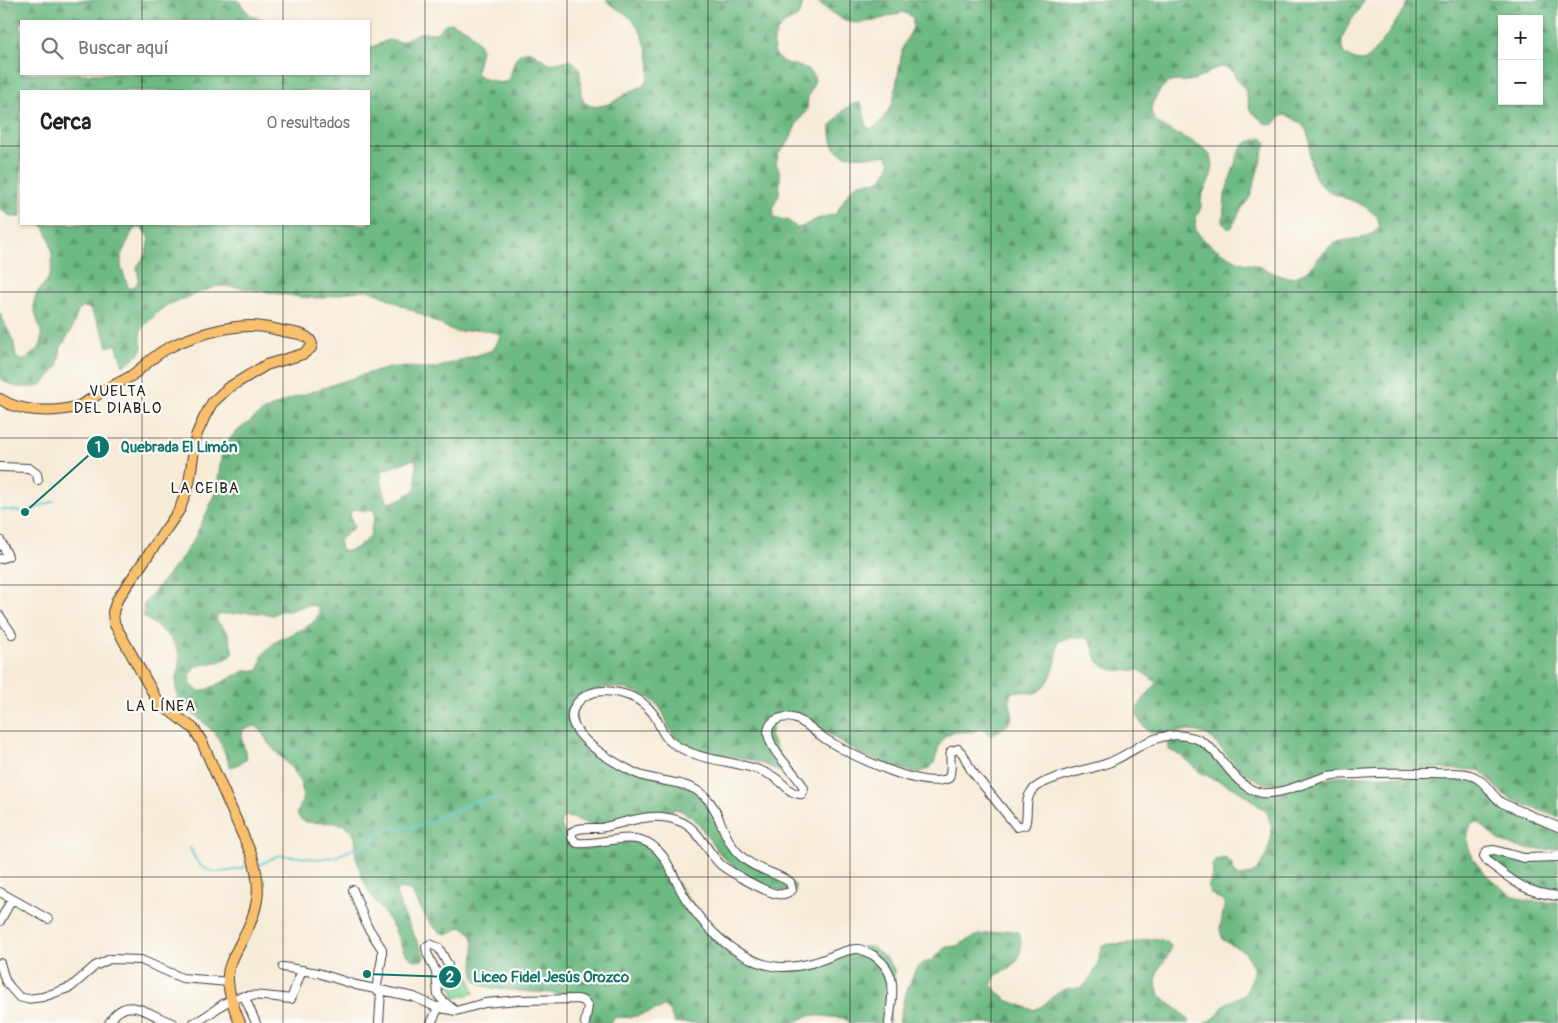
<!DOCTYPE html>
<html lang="es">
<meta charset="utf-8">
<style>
:root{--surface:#fff;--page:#f2f2f2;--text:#222;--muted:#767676;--line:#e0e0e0}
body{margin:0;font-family:Pangolin,sans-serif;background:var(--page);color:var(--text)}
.controls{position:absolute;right:15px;top:15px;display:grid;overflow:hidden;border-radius:0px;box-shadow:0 1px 4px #0004}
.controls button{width:45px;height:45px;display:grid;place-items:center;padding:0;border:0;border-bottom:1px solid var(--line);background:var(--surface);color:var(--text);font:25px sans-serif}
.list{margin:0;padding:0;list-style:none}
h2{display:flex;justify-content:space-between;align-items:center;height:65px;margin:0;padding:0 20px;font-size:21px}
h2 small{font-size:16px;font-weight:400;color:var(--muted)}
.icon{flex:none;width:28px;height:28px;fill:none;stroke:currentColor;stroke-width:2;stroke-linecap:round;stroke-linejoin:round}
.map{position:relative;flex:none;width:1558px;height:1023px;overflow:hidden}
.search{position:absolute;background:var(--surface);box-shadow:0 1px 4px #0004;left:20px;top:20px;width:350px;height:55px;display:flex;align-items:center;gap:12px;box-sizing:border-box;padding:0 18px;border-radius:0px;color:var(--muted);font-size:19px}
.panel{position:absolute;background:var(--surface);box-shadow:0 1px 4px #0004;left:20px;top:90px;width:350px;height:135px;border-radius:0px}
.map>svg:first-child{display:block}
</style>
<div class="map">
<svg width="1558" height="1023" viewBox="0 0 1558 1023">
<defs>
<pattern id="forest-firs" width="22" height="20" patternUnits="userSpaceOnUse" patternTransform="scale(1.25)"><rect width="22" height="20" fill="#6eba83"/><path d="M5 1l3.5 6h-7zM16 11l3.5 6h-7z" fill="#5a966a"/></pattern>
</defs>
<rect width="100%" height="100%" fill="#fdfcf7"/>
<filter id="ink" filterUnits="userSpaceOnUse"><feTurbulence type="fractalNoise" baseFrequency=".02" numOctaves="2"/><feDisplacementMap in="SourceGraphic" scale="10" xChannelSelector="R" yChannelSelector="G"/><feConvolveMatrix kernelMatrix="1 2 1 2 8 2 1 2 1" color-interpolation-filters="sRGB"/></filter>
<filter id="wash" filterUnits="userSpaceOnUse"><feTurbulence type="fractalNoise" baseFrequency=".0096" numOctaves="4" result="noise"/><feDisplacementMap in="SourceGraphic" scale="20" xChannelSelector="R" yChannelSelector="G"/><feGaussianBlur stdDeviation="1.12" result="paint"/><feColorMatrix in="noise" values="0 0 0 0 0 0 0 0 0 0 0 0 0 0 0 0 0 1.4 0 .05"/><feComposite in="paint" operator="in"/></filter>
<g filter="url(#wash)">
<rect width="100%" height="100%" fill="#f7ebd8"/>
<path fill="url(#forest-firs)" stroke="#456b50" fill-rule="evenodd" d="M 0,0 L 238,0 C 249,15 251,18 269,21 L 21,21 L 21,74 L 369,74 L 369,46 L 372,47 L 388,40 L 401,42 L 419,33 L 436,33 L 445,24 L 452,23 L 468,30 L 480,45 L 481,50 L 476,72 C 482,79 485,79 493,81 C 518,90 507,59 522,53 C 533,48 540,60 550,63 C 556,64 563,61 569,60 C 591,68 571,98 589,105 C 598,110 617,101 624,95 C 630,90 639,89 644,85 C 658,72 643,29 631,18 C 623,11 613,8 606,0 L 804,0 C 802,6 801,13 796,18 C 793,20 789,21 786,23 C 777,28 772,40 774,50 C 779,72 809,58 815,80 L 808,97 L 807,110 L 797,123 L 788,143 L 779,153 L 776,163 L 780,173 L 780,178 L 779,195 L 773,207 L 774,218 L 787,220 L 797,228 L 799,228 L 819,218 L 836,214 C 842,204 848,190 858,184 C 862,182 865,182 870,182 C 883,182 887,174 890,162 L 887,156 C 860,154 829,167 831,126 C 839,117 847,102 860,103 L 862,105 L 867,127 L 871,129 L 879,124 L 893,103 L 903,46 L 913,28 L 913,17 L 903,12 L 874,21 L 856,23 L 846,21 L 830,12 L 816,0 L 1364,0 C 1358,13 1347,24 1343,37 C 1341,44 1341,51 1346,55 C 1351,59 1359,62 1365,60 C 1375,55 1404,12 1408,0 L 1558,0 L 1558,817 C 1541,810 1514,803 1501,792 C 1492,785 1488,774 1478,770 L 1354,767 L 1337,768 L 1275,784 L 1266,784 L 1250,776 L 1239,768 L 1209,736 C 1189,726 1175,734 1156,733 C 1146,733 1134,717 1138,708 C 1142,699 1151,691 1157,683 L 1140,670 C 1125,671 1102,674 1095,655 C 1093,648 1092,643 1087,638 L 1075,637 L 1059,641 C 1056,647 1058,653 1056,661 C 1054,671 1046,691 1034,693 C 1025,694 1020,688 1011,693 C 1008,701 1011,705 1012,713 C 1013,725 998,731 990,736 L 983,727 L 973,732 L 952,732 L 945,736 L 939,746 L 934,763 L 930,768 L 918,773 L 889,766 L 860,754 L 799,715 L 786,715 L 774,720 L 770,736 L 795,781 L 793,781 C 771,763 746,758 718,754 C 707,752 695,751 685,746 C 669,738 669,721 660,708 C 648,692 612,681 593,692 C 587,696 581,702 575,707 L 577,735 L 586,745 L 606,760 L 702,791 L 739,858 L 790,881 L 795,885 L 796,891 L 793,893 C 769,890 739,874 722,856 C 706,839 700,817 677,809 L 594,826 L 573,818 L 565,817 L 561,820 C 561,828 564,832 569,838 C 584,859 595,845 614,841 C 625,839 639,842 650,843 L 687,897 L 719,935 L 762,965 L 779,971 L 800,971 L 816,966 L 863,947 L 872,947 L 877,951 L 889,961 L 895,971 L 889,1023 L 851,1023 L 843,1018 L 810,1015 L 793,1023 L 674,1023 C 672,1016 671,1010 663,1007 C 647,1013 635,1019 616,1017 L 609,1023 L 588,1023 L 592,1002 L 584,998 C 560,992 535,993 511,990 C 501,989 489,989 481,984 C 461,972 488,938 462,927 C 458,928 455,931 451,933 C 432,940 418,899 409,889 L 398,889 L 396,894 L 403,913 L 424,955 L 423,959 C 417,962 410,959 406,954 C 401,949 401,943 398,937 C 390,917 372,901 364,881 C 361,874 358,864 356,856 C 355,848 357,840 353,833 C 341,812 302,833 297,813 C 315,783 286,764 269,744 C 264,737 262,729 255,726 L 243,729 L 242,740 L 247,759 L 231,768 L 217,735 L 179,700 C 174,688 176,679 179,666 C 185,644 159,628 143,616 L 144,604 L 181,559 L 194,539 L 216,493 L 222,451 L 232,436 L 240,429 L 264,411 L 287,400 L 365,374 L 394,367 L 436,368 L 493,350 L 500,337 L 498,333 L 478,329 L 456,332 L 379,294 L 367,290 L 349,292 L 323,298 L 300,297 L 236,287 L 217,286 L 167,305 L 160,310 L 142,328 L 140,333 L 142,348 L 139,354 L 123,366 L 116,344 L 108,347 C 104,333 97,320 89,308 L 83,307 L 78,311 L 71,331 L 61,347 L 58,366 L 45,382 L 36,387 L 16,387 L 5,382 L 0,378 L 0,313 L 14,343 L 16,357 L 20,360 L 25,360 C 29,355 37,351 39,348 C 48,334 32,316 34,302 C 36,292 42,287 48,279 C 56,265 52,235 41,224 L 369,224 L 369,91 L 21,91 L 21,217 C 11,218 8,215 0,209 ZM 1502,19 L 1539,19 L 1539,101 L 1502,101 ZM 1219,67 L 1228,68 L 1232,71 L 1236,79 L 1245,89 L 1250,110 L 1267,125 L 1274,124 L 1281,116 L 1286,115 C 1324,130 1300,153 1317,180 C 1326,193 1344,197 1358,203 C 1365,206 1371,212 1377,216 L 1379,226 C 1371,242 1349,237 1335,243 C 1322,250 1310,272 1298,276 C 1283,281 1269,270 1255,265 C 1250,264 1245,264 1240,262 C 1228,257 1204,243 1197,232 C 1192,222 1198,216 1201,207 C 1201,204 1201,202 1201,199 C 1204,188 1216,172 1212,160 C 1205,135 1139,132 1153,102 C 1157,95 1160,89 1166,84 C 1174,79 1181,83 1188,81 C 1200,80 1209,71 1219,67 ZM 138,227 L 142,229 L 149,238 L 146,254 L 137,267 L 139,279 L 136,285 L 129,289 L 121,267 L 121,255 L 133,230 ZM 414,459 L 416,460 L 416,486 L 415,490 L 401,499 L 389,503 L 387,502 L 381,479 L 383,470 ZM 357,509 L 363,511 L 370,509 L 375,512 C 375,521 370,526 371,534 C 365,543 351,554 341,550 L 339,540 L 354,527 L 350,515 L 352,510 ZM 307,605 L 316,606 L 319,608 C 321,629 283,634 272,645 C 269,647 263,654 262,657 C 260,664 262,665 257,671 L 247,670 L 204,691 L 198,691 L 190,683 L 190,674 L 194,667 C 207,662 223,665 233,653 L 228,633 L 216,620 L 217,615 L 250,612 L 273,615 L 279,611 L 288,611 Z
M 1262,138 L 1266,143 L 1250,197 L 1240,211 L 1232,227 L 1228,229 L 1223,223 L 1225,194 L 1238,155 L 1242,147 L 1248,142 Z
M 1178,739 L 1198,741 L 1241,780 L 1263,794 L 1339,776 L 1459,776 L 1475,778 L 1503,800 L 1558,825 L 1558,849 C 1538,850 1512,850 1496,838 C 1489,833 1485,826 1477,822 L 1471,824 C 1460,850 1478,868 1496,883 C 1502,888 1508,894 1515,897 C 1528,903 1544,902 1558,902 L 1558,1023 L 1205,1023 L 1216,1017 L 1225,1004 L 1245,994 L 1253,976 L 1253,967 L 1245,952 L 1223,940 L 1220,929 L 1225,903 L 1210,893 L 1208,888 L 1213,872 L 1212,865 L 1215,860 L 1225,858 L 1232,864 L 1235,874 L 1239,876 L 1252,874 L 1258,870 L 1267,853 L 1271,840 L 1272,828 L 1267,812 L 1238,790 L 1201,773 L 1180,755 L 1169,750 L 1167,744 Z
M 1491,852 L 1558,859 L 1558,892 C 1523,887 1516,879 1490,858 Z
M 1007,930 L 1019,932 C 1025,955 1018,966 996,975 L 991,985 L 1007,1000 L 1033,1010 C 1049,1005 1049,997 1061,991 C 1068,987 1076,990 1083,986 C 1087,984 1097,967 1098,963 C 1101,956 1097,953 1103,945 C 1112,943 1120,944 1130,943 C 1147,941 1156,933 1171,946 C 1170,958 1159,964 1157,974 C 1151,1004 1180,1003 1190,1023 L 899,1023 L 904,998 L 915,971 L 921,964 L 932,960 L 946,947 L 957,946 L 975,936 Z"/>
<path fill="#88da9b" stroke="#527b5c" d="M 466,966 L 474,993 L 455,998 L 447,971 Z"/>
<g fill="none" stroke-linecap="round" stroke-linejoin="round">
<path stroke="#58c6cc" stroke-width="2" d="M 0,509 L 25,512 L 54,501
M 190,848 C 193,854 196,862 201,866 C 215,876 235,871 249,865
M 259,865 L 279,855 L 316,859 L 334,857 L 368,843 L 383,830 L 425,825 L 444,815 L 476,801 L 499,798"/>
</g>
</g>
<g filter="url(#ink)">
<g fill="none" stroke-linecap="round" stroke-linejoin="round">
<g stroke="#3d3b38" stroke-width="10">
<path id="minor" d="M 0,467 L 29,468 L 37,474 L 38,480
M 0,540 L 8,556 L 0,559
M 0,616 L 12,634
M 1558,857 L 1524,858 L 1494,850 L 1487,851 L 1484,856 L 1488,862 C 1513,881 1525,893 1558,896
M 353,890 L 367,926 L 382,949 L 382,958 L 376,990
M 0,892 L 48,919
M 0,921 L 12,899
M 0,963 L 5,980 L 10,987 L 19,997 L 27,999 L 43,997 L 71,987 L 95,966 L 110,959 L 141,960 L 182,978 L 229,982
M 448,965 L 439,948 L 430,944 L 426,947 L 427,953 L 436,972 L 438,995 L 444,1002 L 453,1009
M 283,967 L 318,973 L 356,985 L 414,997 L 436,1007 L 456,1011 L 485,1003 L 519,1000 L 578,999 L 584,1001 L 588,1006 L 585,1023
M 244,996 L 256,1023
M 109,1023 C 128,991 150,1017 173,1023
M 193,1023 C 208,1018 219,1004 233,999 C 251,992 273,997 291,999 L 302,970
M 379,1023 L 381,991
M 431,1023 L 439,1007
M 889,1023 C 892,995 900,973 873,955 C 869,953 863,950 859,949 C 845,948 828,959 815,962 C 805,965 792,967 782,967 C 770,967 759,963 749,958 C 724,947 700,921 686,899 C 673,880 667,847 641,840 C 619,835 599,845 577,843 L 572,838 L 572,832 C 580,825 595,830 605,827 C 630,821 654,811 679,821 C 699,828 706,851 721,865 C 730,872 767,893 778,894 C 783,895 788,893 792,890 L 790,882 C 769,869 750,870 733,847 C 721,831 719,808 703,795 C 685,779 656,783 635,773 C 617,764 554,731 577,703 C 584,695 593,691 604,691 C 626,692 646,699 657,720 C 661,729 665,739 674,744 C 700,762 735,760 764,772 C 767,774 771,775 774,777 C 783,782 791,796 802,794 L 804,788 C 795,771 775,757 769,738 C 764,721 782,714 796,719 C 807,723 817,734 827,740 C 851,755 923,791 949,778 C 953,766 949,762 951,751 L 958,749 L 963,754 L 971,770 L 1017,827 L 1025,825 C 1029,814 1024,801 1031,792 C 1041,777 1090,770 1108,763 C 1127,756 1142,741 1162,737 C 1173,734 1189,735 1199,740 C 1223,752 1233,788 1262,793 C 1282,795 1309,781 1328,776 C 1338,774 1348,774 1358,774 C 1384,772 1409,773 1434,773 C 1447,774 1464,771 1475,777 C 1486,782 1492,796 1502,803 L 1558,827"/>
</g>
<g stroke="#3d3b38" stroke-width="12">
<path id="major" d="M 0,399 C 20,412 52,413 75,407 C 85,405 92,398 101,392 C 111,386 122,382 131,376 C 144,367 154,355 168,348 C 188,337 229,325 252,326 C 263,326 273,329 283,331 C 293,333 308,333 312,344 L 311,348 L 303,354 L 266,365 L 228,388 L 212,403 L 204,418 L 196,436 L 189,483 L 180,509 L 117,600 L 113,612 L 114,623 L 157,700 L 163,706 L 194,729 L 202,742 L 252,856 C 263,890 258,911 241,942 C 236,952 229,963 228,974 C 227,990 234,1009 240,1023"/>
</g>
<use href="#minor" stroke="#fff" stroke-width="8"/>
<use href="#major" stroke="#f8bf6c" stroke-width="10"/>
</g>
</g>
<path fill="none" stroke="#1c1c1c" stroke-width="1" stroke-opacity="0.55" d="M 142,0 L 142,21M 283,0 L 283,21M 425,0 L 425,1023M 567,0 L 567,1023M 708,0 L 708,1023M 850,0 L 850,1023M 991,0 L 991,1023M 1133,0 L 1133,1023M 1275,0 L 1275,1023M 1416,0 L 1416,1023M 142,74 L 142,91M 283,74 L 283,91M 0,146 L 21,146M 369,146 L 1558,146M 142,224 L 142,1023M 283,224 L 283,1023M 0,292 L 1558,292M 0,438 L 1558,438M 0,585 L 1558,585M 0,731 L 1558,731M 0,877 L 1558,877"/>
<g text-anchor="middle" stroke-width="4.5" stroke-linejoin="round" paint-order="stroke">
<g font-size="15" letter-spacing="1" fill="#1c1c1c" stroke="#fdfcf7">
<text x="118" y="396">VUELTA<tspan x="118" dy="17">DEL DIABLO</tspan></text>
<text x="205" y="493">LA CEIBA</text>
<text x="161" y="711">LA LÍNEA</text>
</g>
</g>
<path fill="none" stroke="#0f766e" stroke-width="2" d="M25 512L98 447M367 974L450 977"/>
<g fill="#0f766e" stroke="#fdfcf7" stroke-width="2">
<circle cx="25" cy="512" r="5"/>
<circle cx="367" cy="974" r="5"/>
<circle cx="98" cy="447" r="12"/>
<circle cx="450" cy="977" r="12"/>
</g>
<g font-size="15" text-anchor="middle" font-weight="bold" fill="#fff">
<text x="98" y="452">1</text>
<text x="450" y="982">2</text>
</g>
<g font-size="15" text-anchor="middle" font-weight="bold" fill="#0f766e" stroke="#fdfcf7" stroke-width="4.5" stroke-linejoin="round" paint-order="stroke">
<text x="179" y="452">Quebrada El Limón</text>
<text x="551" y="982">Liceo Fidel Jesús Orozco</text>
</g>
</svg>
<div class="controls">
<button>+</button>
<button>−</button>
</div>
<div class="search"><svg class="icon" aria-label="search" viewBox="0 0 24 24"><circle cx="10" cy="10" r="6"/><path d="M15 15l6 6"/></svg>Buscar aquí</div>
<section class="panel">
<h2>Cerca<small>0 resultados</small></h2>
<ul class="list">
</ul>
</section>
</div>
